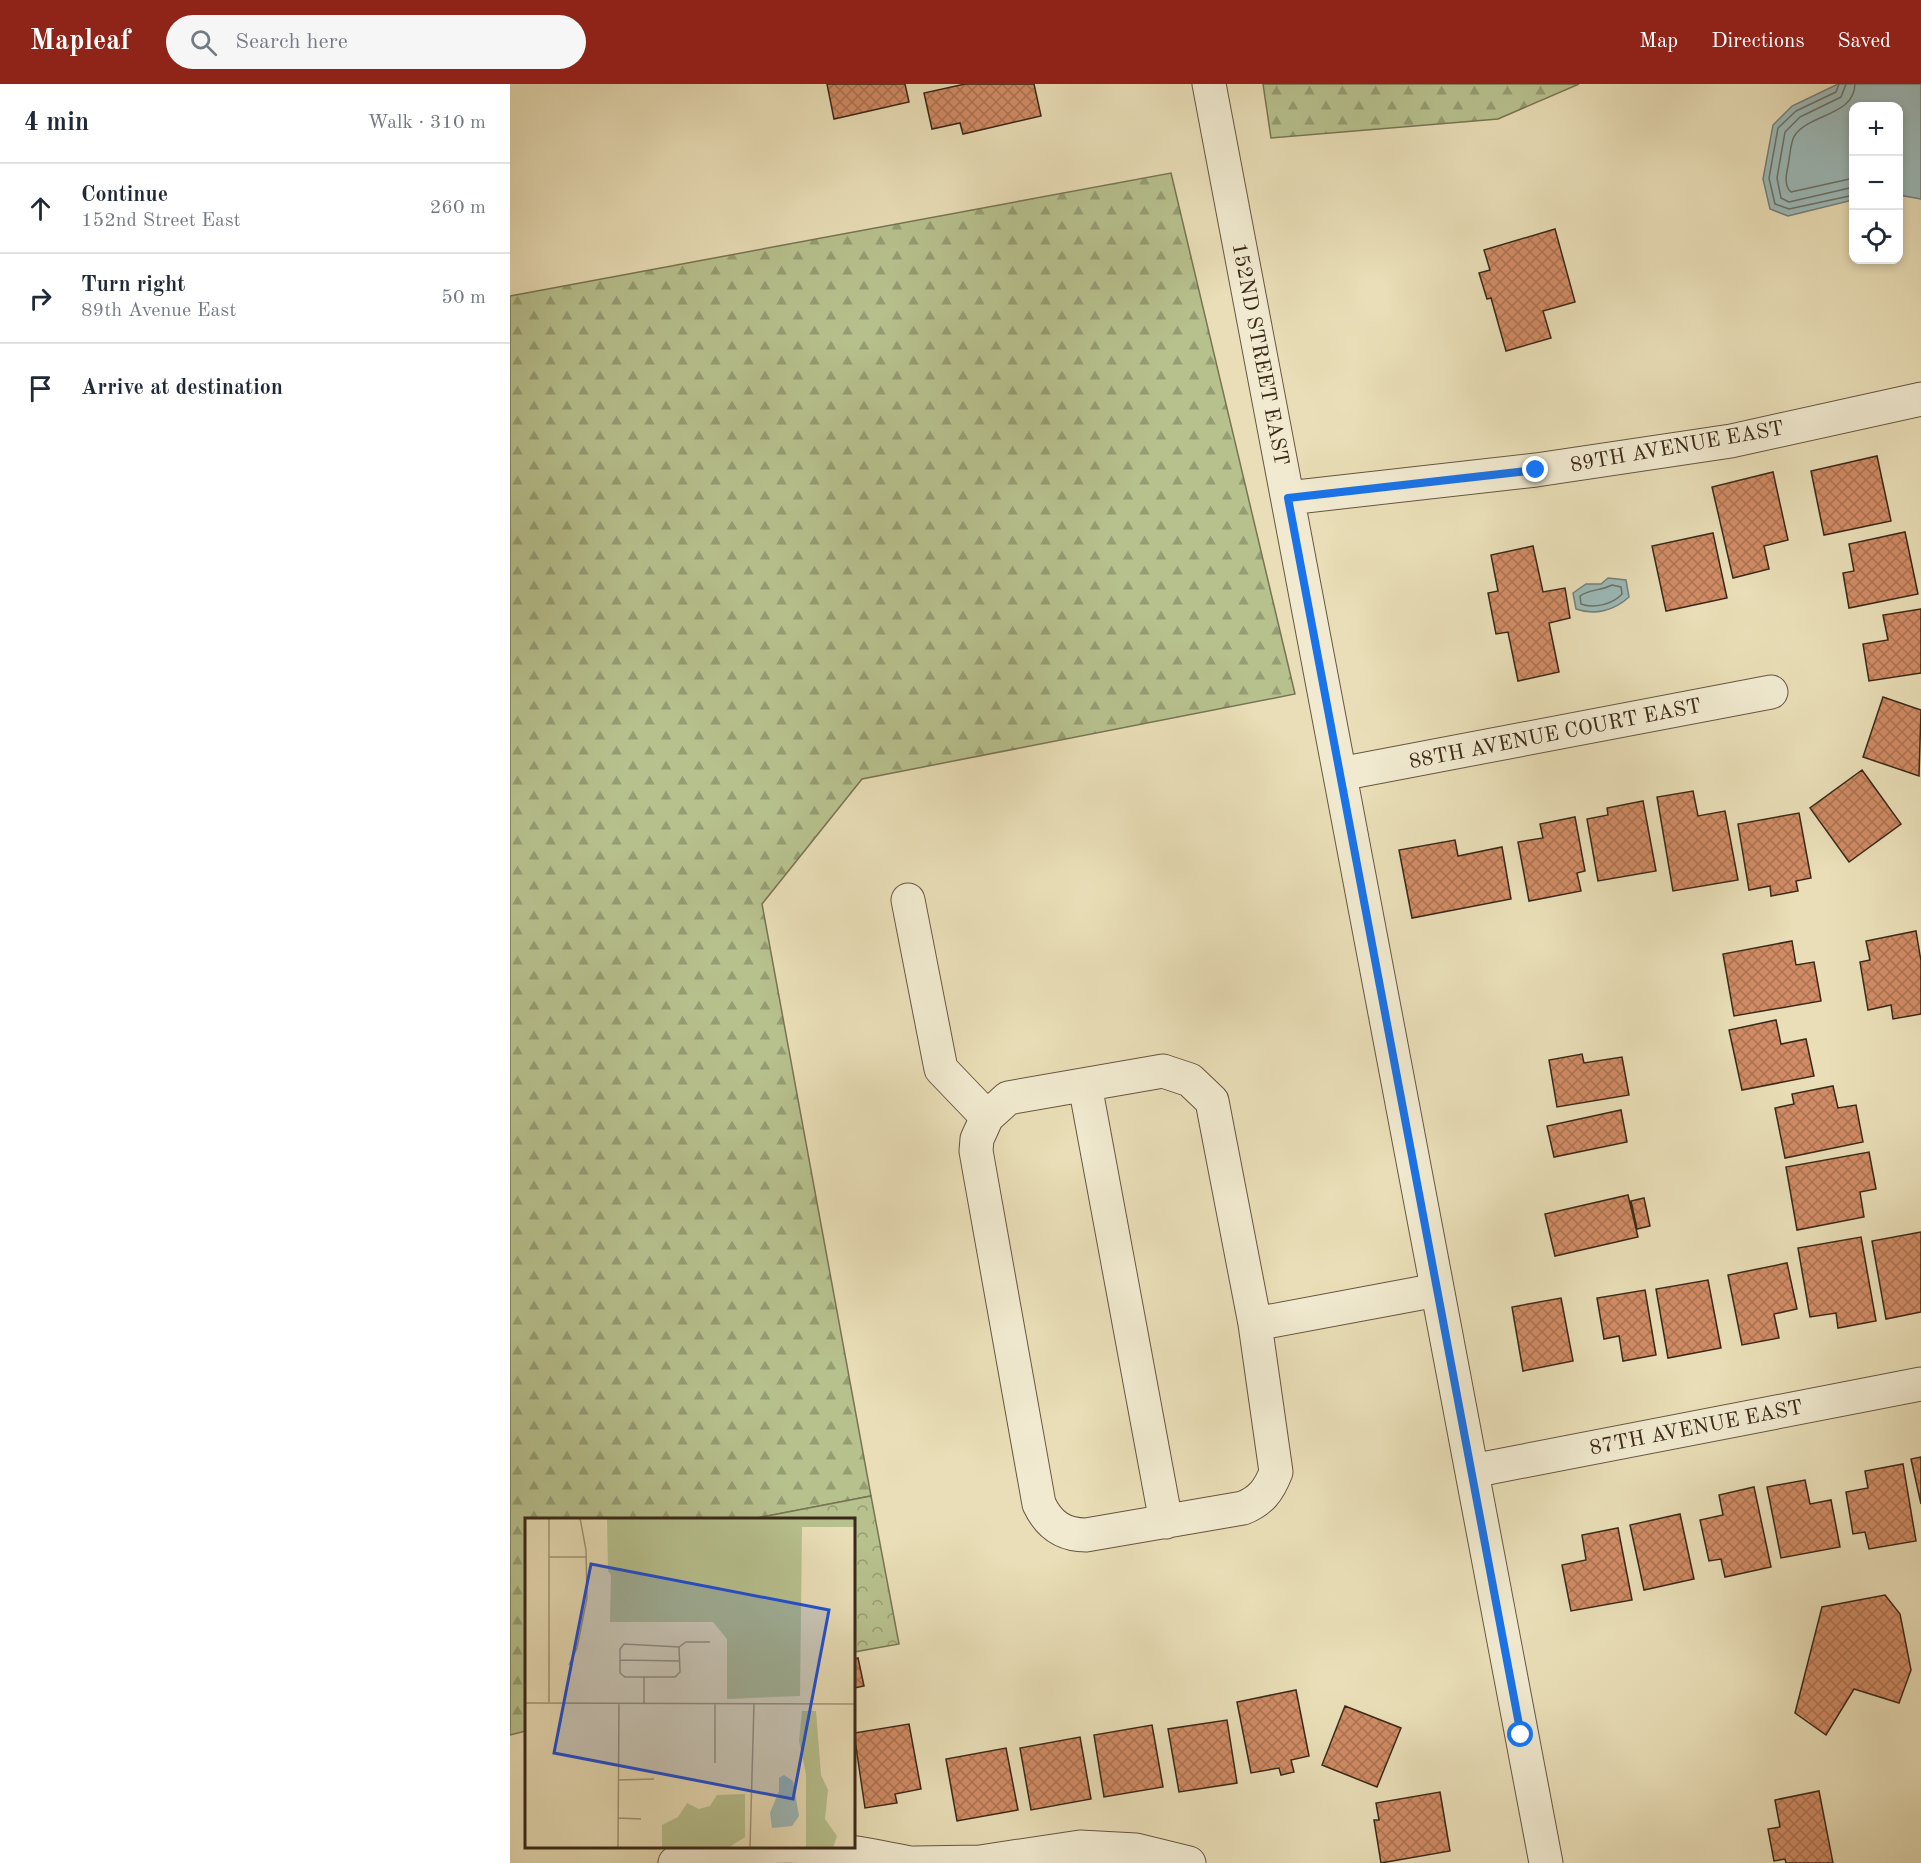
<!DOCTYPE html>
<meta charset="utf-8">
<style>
:root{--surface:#fff;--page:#f6f6f7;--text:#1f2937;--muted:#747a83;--line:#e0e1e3;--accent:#8f2418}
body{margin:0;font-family:"Old Standard TT",serif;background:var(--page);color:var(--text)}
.controls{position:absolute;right:18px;top:18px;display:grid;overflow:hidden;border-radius:12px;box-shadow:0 3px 9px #0003}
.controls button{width:54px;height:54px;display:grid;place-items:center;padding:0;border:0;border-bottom:2px solid var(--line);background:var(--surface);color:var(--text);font:30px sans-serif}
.stop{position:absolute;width:18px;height:18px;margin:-14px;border:4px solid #1a73e8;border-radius:50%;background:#fff}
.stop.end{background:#1a73e8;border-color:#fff;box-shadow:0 2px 6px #0008}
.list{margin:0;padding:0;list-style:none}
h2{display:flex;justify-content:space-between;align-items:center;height:78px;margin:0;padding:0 24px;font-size:26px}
h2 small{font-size:20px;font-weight:400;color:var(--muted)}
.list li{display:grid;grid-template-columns:39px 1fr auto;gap:18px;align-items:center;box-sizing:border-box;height:90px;padding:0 24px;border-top:2px solid var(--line)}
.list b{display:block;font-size:22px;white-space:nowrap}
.list p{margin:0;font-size:20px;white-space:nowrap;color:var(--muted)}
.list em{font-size:20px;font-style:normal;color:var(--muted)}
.icon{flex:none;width:33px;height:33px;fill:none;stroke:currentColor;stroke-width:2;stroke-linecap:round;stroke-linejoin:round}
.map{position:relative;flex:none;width:1411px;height:1779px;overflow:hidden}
header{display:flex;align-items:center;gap:36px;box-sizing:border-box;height:84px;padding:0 30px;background:var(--accent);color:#fff}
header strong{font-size:28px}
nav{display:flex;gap:33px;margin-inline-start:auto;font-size:21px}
.search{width:420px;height:54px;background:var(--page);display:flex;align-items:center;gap:15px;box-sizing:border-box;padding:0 21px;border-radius:33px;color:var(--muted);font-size:22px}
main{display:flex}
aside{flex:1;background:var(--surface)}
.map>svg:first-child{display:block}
</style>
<header>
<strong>Mapleaf</strong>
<div class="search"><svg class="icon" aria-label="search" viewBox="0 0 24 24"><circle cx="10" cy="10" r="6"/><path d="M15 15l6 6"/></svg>Search here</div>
<nav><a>Map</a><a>Directions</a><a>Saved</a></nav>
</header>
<main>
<aside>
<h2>4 min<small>Walk · 310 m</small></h2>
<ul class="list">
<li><svg class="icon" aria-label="ahead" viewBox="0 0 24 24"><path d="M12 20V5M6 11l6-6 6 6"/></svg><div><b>Continue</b><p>152nd Street East</p></div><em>260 m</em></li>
<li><svg class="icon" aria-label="right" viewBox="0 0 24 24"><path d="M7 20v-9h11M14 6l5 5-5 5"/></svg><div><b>Turn right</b><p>89th Avenue East</p></div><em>50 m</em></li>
<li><svg class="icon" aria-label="arrive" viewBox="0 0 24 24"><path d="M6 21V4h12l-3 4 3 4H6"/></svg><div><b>Arrive at destination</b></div></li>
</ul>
</aside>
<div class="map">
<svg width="1411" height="1779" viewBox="0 0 1411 1779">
<defs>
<pattern id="forest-firs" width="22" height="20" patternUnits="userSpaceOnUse" patternTransform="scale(1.5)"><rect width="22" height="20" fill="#b7c18e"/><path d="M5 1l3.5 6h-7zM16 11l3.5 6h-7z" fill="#969d73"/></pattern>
<pattern id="park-crowns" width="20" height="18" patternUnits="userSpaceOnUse" patternTransform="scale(1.5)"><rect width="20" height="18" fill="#b7c18e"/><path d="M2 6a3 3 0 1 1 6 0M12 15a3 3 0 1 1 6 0" fill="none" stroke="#969d73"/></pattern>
<pattern id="building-cross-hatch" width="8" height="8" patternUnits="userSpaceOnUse" patternTransform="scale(1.5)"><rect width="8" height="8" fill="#d18c65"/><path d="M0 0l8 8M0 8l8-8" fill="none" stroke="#ab7252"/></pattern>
</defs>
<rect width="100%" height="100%" fill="#e9deb7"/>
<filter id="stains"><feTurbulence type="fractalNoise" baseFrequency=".00333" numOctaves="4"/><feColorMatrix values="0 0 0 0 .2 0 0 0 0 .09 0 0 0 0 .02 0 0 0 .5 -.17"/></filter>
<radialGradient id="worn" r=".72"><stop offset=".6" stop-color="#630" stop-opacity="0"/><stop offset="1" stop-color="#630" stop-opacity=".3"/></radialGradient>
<path fill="url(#forest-firs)" stroke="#787553" stroke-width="1.5" d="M 753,0 L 1069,0 L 988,35 L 761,54 Z
M 661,89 L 785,610 L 352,695 L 252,820 L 361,1412 L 242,1435 L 16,1436 L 16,1647 L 0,1651 L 0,212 Z"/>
<path fill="url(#park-crowns)" stroke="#787553" stroke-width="1.5" d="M 361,1412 L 389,1560 L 344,1568 L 344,1436 L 242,1435 Z"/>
<path fill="#9cbab9" stroke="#758079" stroke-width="1.5" d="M 1328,0 L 1411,0 L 1411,115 L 1389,111 L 1388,22 L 1344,22 L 1343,116 L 1278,132 L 1260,125 L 1253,95 L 1263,41 L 1282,22 Z
M 1098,494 L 1116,496 L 1119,513 C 1105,526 1085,532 1066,525 L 1063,509 L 1076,500 L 1091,500 Z"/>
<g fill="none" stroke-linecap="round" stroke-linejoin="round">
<path stroke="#6b7268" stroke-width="1.5" d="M 1329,0 L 1326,8 L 1286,27 L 1268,44 L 1259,94 L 1265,120 L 1279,125 L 1344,111
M 1336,0 L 1331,13 L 1290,33 L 1275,48 L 1267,94 L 1271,114 L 1279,118 L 1344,103
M 1344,94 L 1281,108 C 1274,102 1276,91 1278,82 C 1280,73 1280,58 1285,51 C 1301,29 1344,32 1345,0
M 1102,501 L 1111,503 L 1112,510 C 1103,520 1084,525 1071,520 L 1070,512 C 1079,505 1091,507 1102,501 Z"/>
</g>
<path fill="url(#building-cross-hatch)" stroke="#3a2918" stroke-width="1.5" d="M 317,0 L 395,0 L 399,18 L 324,35 Z
M 455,0 L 524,0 L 531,32 L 453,50 L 450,39 L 422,45 L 414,9 Z
M 1045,145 L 1065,218 L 1033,227 L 1041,254 L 996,267 L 981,214 L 977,215 L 969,189 L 980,186 L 974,166 Z
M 1367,372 L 1381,437 L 1314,451 L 1301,387 Z
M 1263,388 L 1278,456 L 1254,462 L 1259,485 L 1223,494 L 1202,403 Z
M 1395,448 L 1408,510 L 1339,524 L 1333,489 L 1344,487 L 1339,460 Z
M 1203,449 L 1217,514 L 1156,527 L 1142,462 Z
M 1023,462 L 1033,508 L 1055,504 L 1060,534 L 1039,539 L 1049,588 L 1008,597 L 998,548 L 986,550 L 978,509 L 988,507 L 981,471 Z
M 1411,525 L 1411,589 L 1359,597 L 1353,560 L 1378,556 L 1373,531 Z
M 1373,613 L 1411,626 L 1409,692 L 1353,673 Z
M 1352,686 L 1391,740 L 1339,778 L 1300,724 Z
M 1183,707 L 1188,732 L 1215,727 L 1228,796 L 1163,807 L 1147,713 Z
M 1133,717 L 1146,787 L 1088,797 L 1077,735 L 1098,731 L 1097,724 Z
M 1289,729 L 1301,794 L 1286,797 L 1288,807 L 1261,812 L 1260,802 L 1239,806 L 1228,740 Z
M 1065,733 L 1075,787 L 1067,789 L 1071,807 L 1019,817 L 1008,758 L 1033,754 L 1030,740 Z
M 945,756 L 948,772 L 992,763 L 1001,815 L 902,834 L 889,766 Z
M 1406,847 L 1411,877 L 1411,930 L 1383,935 L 1381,921 L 1358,926 L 1350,878 L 1360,876 L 1356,857 Z
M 1282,857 L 1286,881 L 1304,878 L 1311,917 L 1224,932 L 1213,870 Z
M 1266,936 L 1271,960 L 1296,955 L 1304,992 L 1232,1006 L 1219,946 Z
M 1072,970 L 1074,979 L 1112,973 L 1119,1011 L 1047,1023 L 1039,976 Z
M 1323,1002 L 1328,1024 L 1346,1021 L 1353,1058 L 1275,1074 L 1265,1024 L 1284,1020 L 1282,1010 Z
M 1111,1026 L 1117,1058 L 1044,1073 L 1037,1042 Z
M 1359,1068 L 1366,1105 L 1350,1108 L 1354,1133 L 1287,1146 L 1276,1083 Z
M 1118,1111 L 1128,1153 L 1045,1172 L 1035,1130 Z
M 1134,1114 L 1140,1142 L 1127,1145 L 1121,1117 Z
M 1411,1148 L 1411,1228 L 1376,1235 L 1362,1157 Z
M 1351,1153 L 1366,1237 L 1328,1244 L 1326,1229 L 1300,1233 L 1288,1164 Z
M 1277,1179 L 1287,1225 L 1264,1230 L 1269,1254 L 1232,1261 L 1218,1191 Z
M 1198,1196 L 1211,1264 L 1158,1274 L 1146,1205 Z
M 1135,1206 L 1146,1271 L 1113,1277 L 1109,1252 L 1094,1255 L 1087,1214 Z
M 1051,1214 L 1063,1277 L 1013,1287 L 1002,1223 Z
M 1411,1373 L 1411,1420 L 1401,1375 Z
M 1393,1380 L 1406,1457 L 1359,1465 L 1355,1448 L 1343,1450 L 1336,1408 L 1358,1404 L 1355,1387 Z
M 1295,1396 L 1300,1420 L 1321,1416 L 1330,1463 L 1271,1474 L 1257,1403 Z
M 1244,1403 L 1261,1483 L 1215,1493 L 1211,1475 L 1199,1477 L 1190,1436 L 1213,1431 L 1209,1411 Z
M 1170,1430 L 1184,1495 L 1134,1506 L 1120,1441 Z
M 1108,1444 L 1122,1516 L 1061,1527 L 1052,1481 L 1076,1476 L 1072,1451 Z
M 1375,1511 L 1390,1530 L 1401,1586 L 1389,1619 L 1344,1605 L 1316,1651 L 1285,1629 L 1312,1523 Z
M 348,1574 L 354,1602 L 344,1604 L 344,1575 Z
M 786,1606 L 799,1672 L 781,1676 L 784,1688 L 771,1691 L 769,1684 L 741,1689 L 727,1618 Z
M 835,1622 L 891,1644 L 867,1703 L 812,1681 Z
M 717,1636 L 727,1699 L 669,1708 L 658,1645 Z
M 399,1640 L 411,1705 L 385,1710 L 387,1719 L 355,1724 L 344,1649 Z
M 642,1641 L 653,1703 L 594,1713 L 584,1651 Z
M 570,1653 L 581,1715 L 521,1726 L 510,1664 Z
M 496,1664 L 508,1726 L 447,1737 L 436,1675 Z
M 1309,1707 L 1323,1779 L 1276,1779 L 1275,1775 L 1264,1777 L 1258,1745 L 1270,1743 L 1265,1716 Z
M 930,1708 L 940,1767 L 871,1779 L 864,1736 L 869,1736 L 866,1719 Z"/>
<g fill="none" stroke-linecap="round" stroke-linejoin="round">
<g stroke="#665640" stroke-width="35">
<path id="minor" d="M 699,0 L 1036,1779
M 778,414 L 1026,386 L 1221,357 L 1411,315
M 830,690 L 1261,608
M 398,816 L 431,985 L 477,1033
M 653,987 L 680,996 L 702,1017 L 745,1240 L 766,1388 C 759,1406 751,1417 733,1424 L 576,1451 C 553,1451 539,1441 529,1420 L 466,1067 L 467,1055 L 477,1033 L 498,1014 Z
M 575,1001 L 656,1438
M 745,1240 L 927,1206
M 962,1387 L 1411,1300
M 165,1779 C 195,1773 225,1765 256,1763 C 304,1759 354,1770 401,1779
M 405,1779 L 470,1778 L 570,1763 L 626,1766 L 679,1779"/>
</g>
<use href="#minor" stroke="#f1ead0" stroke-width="33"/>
</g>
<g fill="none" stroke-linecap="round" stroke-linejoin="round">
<path stroke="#1a73e8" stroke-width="8" d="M 1011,1651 L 778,414 L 1026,386"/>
</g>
<g text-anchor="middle" stroke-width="4.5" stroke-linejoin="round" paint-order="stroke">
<g font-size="21" fill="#3a2918" stroke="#f1ead0">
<text transform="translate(751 270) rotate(79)" y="7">152ND STREET EAST</text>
<text transform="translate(1167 362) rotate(-10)" y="7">89TH AVENUE EAST</text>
<text transform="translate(1045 649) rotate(-11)" y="7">88TH AVENUE COURT EAST</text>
<text transform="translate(1186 1343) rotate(-11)" y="7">87TH AVENUE EAST</text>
</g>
</g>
<g transform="translate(15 1434)">
<rect width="330" height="330" fill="#e9deb7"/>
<path d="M 82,0 L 330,0 L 330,9 L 277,9 L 275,178 L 202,181 L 202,121 L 188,104 L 106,104 L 106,84 L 83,53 ZM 277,193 L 291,193 L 296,257 L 303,272 L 300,301 L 312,318 L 308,330 L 281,330 L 281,256 L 274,223 ZM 220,276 L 220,319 L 203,330 L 137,330 L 137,307 L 153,299 L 162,285 L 174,291 L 185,288 L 192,277 Z" fill="#b7c18e"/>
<path d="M 86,56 L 106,84 L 106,104 L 85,104 Z" fill="#b7c18e"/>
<path d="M 259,257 L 268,263 L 274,298 L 267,308 L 247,310 L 245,295 L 254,273 L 254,260 Z" fill="#9cbab9"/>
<path fill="none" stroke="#a39677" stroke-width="1.5" d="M 24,39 L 62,39M 154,129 L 155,154 L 150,159 L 100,159 L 95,155 L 95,131 L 99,126 L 154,129 L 161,124 L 185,124M 95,142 L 155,143M 44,147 L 52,130 L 62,80 L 61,32 L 55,0M 24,184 L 24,0M 0,185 L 330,186M 119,185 L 119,159M 190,245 L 190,185M 93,262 L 129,261M 93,300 L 116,301M 93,330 L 94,185M 225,330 L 229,185"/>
<path fill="#1d4ed8" fill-opacity="0.15" stroke="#1d4ed8" stroke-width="3" d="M 66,46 L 304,92 L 268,281 L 29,235 Z"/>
<rect width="330" height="330" fill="none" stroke="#3a2918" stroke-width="3"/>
</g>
<rect width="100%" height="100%" filter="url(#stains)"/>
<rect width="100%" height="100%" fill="url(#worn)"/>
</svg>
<div class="controls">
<button>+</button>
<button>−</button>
<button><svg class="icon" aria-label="locate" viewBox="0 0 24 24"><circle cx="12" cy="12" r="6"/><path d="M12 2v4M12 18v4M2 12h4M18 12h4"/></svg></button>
</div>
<div class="stop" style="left:1011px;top:1651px"></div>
<div class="stop end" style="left:1026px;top:386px"></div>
</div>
</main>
